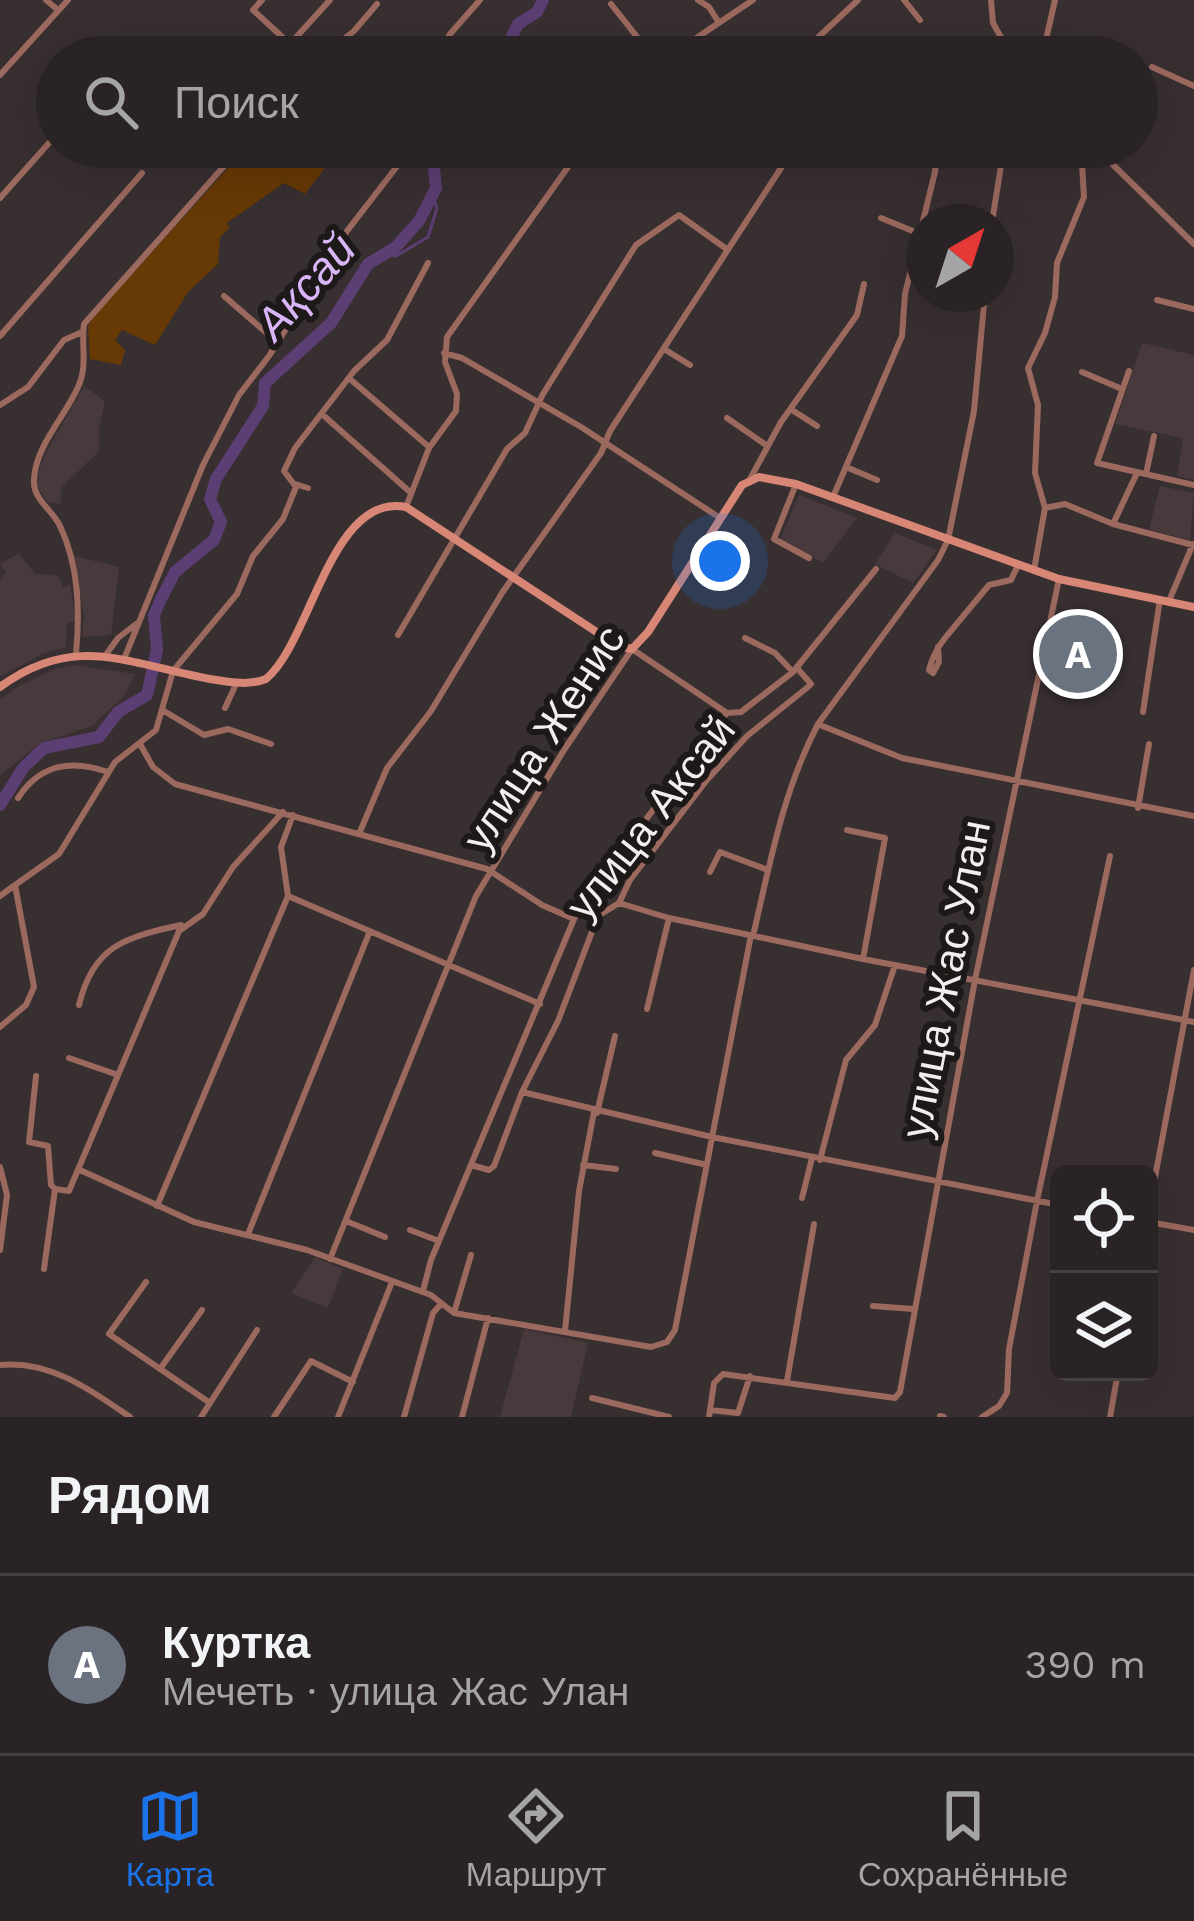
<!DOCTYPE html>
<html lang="ru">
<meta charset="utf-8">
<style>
:root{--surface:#2a2325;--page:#322b2d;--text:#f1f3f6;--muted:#a5a4a7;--line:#464042;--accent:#1a73e8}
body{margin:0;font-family:"Work Sans",sans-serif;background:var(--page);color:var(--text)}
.controls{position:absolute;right:36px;bottom:36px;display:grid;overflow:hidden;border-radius:18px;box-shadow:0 12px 48px #0002}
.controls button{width:108px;height:108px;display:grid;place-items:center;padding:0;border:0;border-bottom:3px solid var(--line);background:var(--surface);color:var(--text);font:60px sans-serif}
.compass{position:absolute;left:906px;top:204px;width:108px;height:108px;border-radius:50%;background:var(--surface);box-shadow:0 12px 48px #0002;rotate:39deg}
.you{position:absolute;left:720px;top:561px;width:42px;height:42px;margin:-30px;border:9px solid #fff;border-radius:50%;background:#1a73e8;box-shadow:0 0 0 18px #1a73e833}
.badge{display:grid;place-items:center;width:78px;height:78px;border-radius:50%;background:var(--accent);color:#fff;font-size:39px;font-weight:700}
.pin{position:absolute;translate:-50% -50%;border:6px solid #fff;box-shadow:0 3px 12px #0006}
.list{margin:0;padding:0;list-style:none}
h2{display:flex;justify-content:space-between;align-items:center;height:156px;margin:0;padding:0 48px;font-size:51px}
h2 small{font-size:39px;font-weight:400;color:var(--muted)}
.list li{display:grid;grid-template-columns:78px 1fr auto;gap:36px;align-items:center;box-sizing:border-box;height:180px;padding:0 48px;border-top:3px solid var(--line)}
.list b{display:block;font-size:45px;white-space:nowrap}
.list p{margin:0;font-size:39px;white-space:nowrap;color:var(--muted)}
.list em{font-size:39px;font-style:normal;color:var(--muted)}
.icon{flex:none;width:66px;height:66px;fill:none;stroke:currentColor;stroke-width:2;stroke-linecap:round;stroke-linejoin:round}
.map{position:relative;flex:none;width:1194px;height:1417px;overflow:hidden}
.search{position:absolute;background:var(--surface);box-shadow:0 12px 48px #0002;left:36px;right:36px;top:36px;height:132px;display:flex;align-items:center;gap:30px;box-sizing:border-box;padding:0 42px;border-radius:66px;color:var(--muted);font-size:45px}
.sheet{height:336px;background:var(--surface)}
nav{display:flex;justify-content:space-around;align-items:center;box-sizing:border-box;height:168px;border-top:3px solid var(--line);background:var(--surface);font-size:33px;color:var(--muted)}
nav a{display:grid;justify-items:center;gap:6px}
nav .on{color:var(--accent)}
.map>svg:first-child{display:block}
</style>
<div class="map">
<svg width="1194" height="1417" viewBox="0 0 1194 1417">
<rect width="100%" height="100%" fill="#382f31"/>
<path fill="#48393d" d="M 1142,343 L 1194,355 L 1194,480 L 1177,476 L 1183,438 L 1115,424 Z
M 84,386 L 105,401 L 99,428 L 99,451 L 61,488 L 61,504 L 47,502 L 37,485 L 38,473 L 46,452 Z
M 1160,486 L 1194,493 L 1190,541 L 1149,529 Z
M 799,495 L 857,518 L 823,563 L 780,540 Z
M 895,533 L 937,550 L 913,583 L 875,564 Z
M 19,553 L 35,574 L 58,575 L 63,587 L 70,585 L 76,621 L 67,623 L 66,647 L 42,654 L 0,677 L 0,579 L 6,573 L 0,564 Z
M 74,556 L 119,567 L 111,635 L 82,637 L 84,617 Z
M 75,665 L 135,674 L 125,695 L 92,726 L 40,743 L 0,776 L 0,700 L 17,687 L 57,668 Z
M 315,1257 L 343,1269 L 328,1308 L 291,1293 Z
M 524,1329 L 588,1343 L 571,1417 L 500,1417 Z"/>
<path fill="#673905" d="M 247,147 L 324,147 L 327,165 L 305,194 L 284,183 L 227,223 L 229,228 L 220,237 L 218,264 L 188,292 L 155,345 L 122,330 L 115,340 L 125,350 L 121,365 L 90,359 L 88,326 L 95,315 Z"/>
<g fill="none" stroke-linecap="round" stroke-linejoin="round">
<path stroke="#5b3e73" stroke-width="3" d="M 385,254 L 396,256 L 428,237 L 437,208 L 433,197"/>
<path stroke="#5b3e73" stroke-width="12" d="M 502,57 L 518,24 L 537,12 L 543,0
M 0,805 L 23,768 L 44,748 L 99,737 L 118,712 L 147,695 L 157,650 L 154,615 L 160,601 L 175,572 L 214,540 L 221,522 L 210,499 L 216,479 L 263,406 L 265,383 L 331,323 L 368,264 L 396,247 L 419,221 L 436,188 L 433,158 L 446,147"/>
<path stroke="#9c695e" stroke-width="6" d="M 46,0 L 58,10
M 262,0 L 253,10 L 304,57
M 698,0 L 709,7 L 719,23
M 904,0 L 920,20
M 991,0 L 993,23 L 1012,57
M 611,4 L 653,57
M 290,44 L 330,0
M 570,47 L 577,57
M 126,57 L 135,46
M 321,57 L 354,31 L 377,4
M 438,57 L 450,34 L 480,0
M 668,57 L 753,0
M 797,57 L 858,0
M 1042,57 L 1055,0
M 1152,67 L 1194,86
M 0,75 L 68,0
M 1082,150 L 1101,153 L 1194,244
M 578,153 L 651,147
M 0,198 L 57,134
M 881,218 L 920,234
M 992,222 L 1004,147
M 224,296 L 277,342
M 1157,300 L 1194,309
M 0,336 L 142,173
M 664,349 L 690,365
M 444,353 L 462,358 L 581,427 L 720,518
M 1129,371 L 1097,463 L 1194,485
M 1082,372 L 1122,389
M 350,379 L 429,447
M 0,405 L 28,387 L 64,340 L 82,332
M 792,410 L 817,426
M 323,415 L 410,492
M 727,418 L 766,445
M 846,467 L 877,480
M 1146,474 L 1154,436
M 750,479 L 781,422 L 857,315 L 864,284
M 295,484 L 308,488
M 796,484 L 774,539 L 809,558
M 833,497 L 902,336 L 905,294 L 935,172 L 937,147
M 406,507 L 429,448 L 456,411 L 457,394 L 445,362 L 447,337 L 578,153 L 577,147
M 1045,508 L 1065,504 L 1113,524 L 1193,545
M 1113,524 L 1137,473
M 1034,570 L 1045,508 L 1035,473 L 1038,405 L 1028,368 L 1045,333 L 1055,297 L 1057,263 L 1084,197 L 1081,147
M 1169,601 L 1193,544
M 398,635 L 507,449 L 525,433 L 543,394 L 636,245 L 679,215 L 728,250
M 745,638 L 775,653 L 793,672
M 938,647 L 939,662 L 933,673 L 929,670 C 932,657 937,648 945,638 L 989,585 L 1011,580 L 1018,565
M 76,654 C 80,611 79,566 60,526 C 52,509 32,499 34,479 C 36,445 65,417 78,387 C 88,366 81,346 84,324 L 241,147
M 105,656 L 118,638 L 136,624
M 124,659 L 203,465 L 239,395 L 269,356 L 347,231 L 412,147
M 225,708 L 237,682
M 164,711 L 204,735 L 228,729 L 271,744
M 1143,712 L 1160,599
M 820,725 L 902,758 L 1194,816
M 140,744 L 153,767 L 175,784 L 487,869 L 542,905 L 574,919
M 18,798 C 40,764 71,759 108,772
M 1138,808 L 1149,744
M 847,830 L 885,838 L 863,959
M 359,834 L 387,768 L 431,711 L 502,593 L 601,453 L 610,431 L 794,148
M 710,872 L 720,852 L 768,870
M 0,896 L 15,885
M 288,896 L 540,1004
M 619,903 L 669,918 L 863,959 L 1194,1022
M 753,936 C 770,863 783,791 818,724 L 938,560 L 948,540 L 974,411 L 985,294
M 79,1005 C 93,946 125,937 181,925
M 647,1009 L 669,918
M 0,1027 L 26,1005 L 34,987 L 15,885 L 59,854 L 115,762 L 156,730 L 173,671 L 237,594 L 253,556 L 283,519 L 296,487 L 284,471 L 295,448 L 354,371 L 387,340 L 428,263
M 69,1058 L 118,1075
M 36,1076 L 29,1142 L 48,1146 L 51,1185 L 55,1189 L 69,1191 L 179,931 L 203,914 L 233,867 L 283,812
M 522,1092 L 712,1137 L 1059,1205
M 597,1113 L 615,1036
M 655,1153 L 707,1165
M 820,1160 L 846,1060 L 875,1025 L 895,965
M 471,1165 L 489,1170 L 494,1166 L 522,1092 L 558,1021 L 598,916 L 619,903 L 630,880 L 707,780 L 747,736 L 808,687 L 811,684 L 797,668
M 583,1165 L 616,1169
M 0,1167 L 7,1195 L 0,1250
M 80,1170 L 194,1222 L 307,1250 L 431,1295 L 454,1313 L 651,1347 L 667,1342 L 675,1330 L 751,935
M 802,1198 L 812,1158
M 157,1206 L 288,896 L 281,847 L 293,815
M 1149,1209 L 1194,970
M 346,1221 L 385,1237
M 1149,1222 L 1194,1230
M 410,1230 L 439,1241
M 248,1234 L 370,931
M 330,1259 L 476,896 L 564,750 L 632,649 L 727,713
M 44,1269 L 55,1189
M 146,1282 L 109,1334 L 210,1403
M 423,1291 L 431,1260 L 574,919 L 586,898 L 727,713 L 741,712 L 793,672 L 876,569
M 873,1306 L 913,1309
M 454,1313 L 471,1255
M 565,1331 L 579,1191 L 594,1112
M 0,1365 C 50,1360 91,1390 130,1417
M 160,1369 L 202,1310
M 787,1381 L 814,1224
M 592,1398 L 669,1417
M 710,1410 L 738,1413 L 750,1376
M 940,1416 L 944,1417
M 201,1417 L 257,1330
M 274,1417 L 311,1361 L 353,1382
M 338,1417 L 392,1282
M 404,1417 L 433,1313 L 441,1304
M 462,1417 L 488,1318
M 709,1417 L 714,1383 L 723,1374 L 895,1398 L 900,1392 L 975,980 L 1059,579
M 982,1417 L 999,1406 L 1007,1393 L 1009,1349 L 1037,1201 L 1110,856
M 1110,1417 L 1118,1372"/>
<path stroke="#d88776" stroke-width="8" d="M 0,687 C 75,632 128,664 210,679 C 229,682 248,686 266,679 C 311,642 331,492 406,507 L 618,646 L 632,649 L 648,632 L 742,485 L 759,477 L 796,484 L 1059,579 L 1194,607"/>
</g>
<g text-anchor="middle" stroke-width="12" stroke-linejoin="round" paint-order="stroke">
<g font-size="42" fill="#f3edee" stroke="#1d1919">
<text transform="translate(543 738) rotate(-57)" y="15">улица Женис</text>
<text transform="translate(650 817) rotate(-52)" y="15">улица Аксай</text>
<text transform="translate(945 979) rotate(-79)" y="15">улица Жас Улан</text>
</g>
<g font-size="45" font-style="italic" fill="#d8b6f8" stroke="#1d1919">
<text transform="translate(305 286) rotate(-48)" y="16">Ақсай</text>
</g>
</g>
</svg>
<div class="controls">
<button><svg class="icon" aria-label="locate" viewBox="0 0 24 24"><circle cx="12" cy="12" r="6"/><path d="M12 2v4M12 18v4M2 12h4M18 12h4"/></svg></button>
<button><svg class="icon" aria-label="layers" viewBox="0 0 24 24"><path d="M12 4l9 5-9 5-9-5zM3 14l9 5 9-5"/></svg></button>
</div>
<svg class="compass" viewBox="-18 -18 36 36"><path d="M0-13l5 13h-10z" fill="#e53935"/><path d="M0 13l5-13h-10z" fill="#a5a4a7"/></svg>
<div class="you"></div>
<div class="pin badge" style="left:1078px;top:654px;background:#6b7280">A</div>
<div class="search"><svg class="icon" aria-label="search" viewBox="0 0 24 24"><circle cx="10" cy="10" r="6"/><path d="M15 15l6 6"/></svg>Поиск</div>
</div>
<section class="sheet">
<h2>Рядом<small></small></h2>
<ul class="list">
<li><span class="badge" style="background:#6b7280">A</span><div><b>Куртка</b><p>Мечеть · улица Жас Улан</p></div><em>390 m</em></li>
</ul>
</section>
<nav>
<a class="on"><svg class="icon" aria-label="map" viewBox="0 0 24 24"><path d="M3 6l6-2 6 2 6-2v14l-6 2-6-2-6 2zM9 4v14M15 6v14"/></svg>Карта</a>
<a><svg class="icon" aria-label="directions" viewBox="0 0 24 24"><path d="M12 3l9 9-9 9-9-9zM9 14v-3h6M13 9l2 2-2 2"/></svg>Маршрут</a>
<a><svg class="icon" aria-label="saved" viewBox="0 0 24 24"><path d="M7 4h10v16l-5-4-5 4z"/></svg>Сохранённые</a>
</nav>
